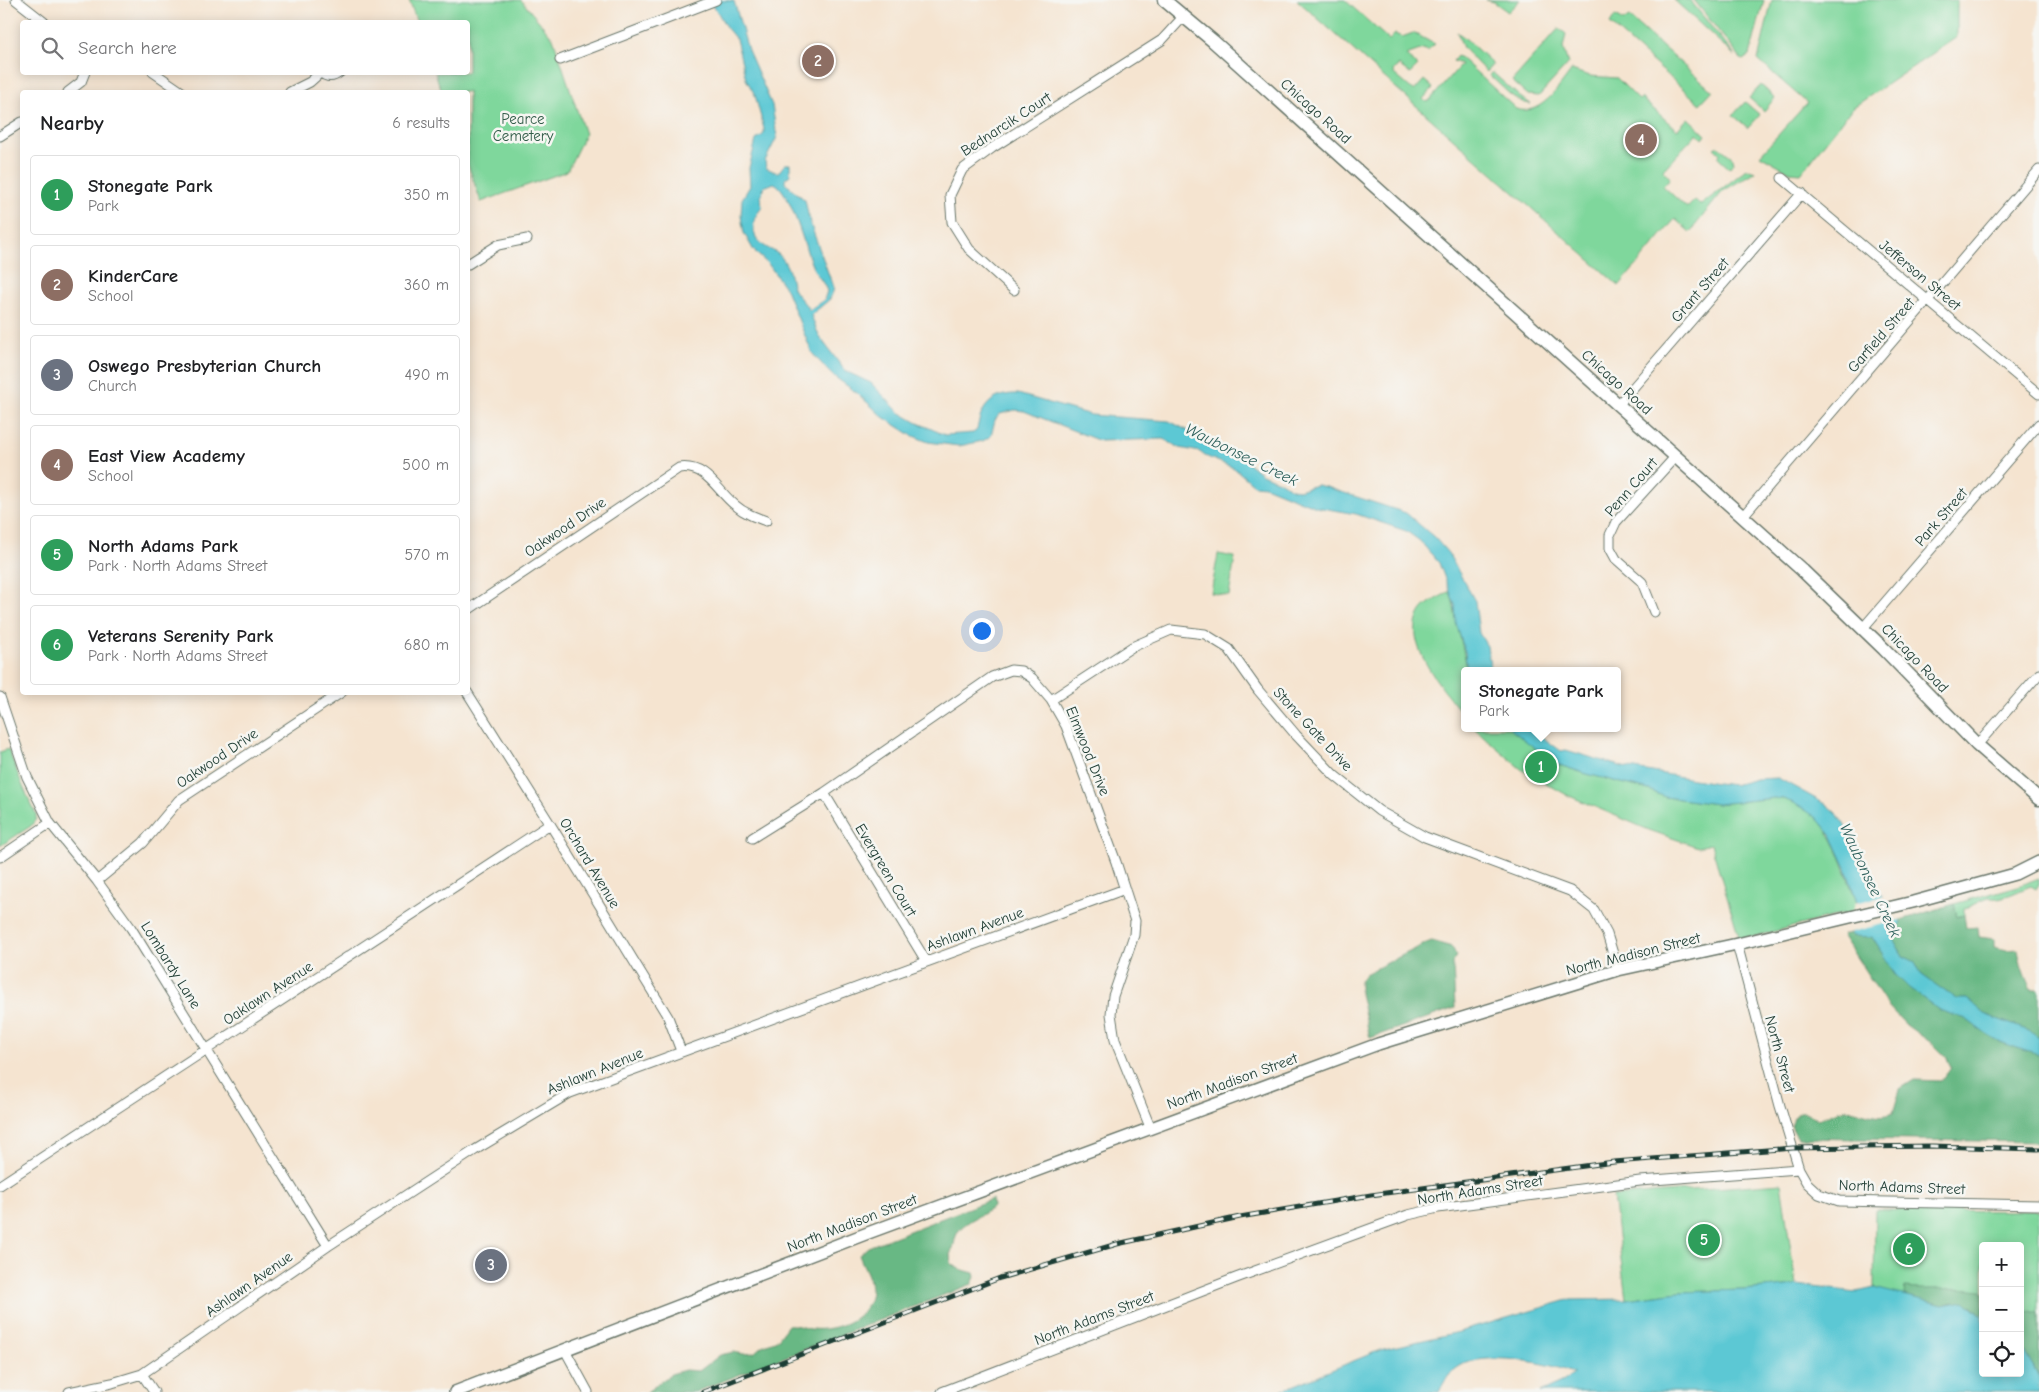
<!DOCTYPE html>
<meta charset="utf-8">
<style>
:root{--surface:#fff;--page:#f6f6f6;--text:#202124;--muted:#757577;--line:#e0e0e0;--accent:#1f6fb2}
body{margin:0;font-family:"Comic Neue",sans-serif;background:var(--page);color:var(--text)}
.controls{position:absolute;right:15px;bottom:15px;display:grid;overflow:hidden;border-radius:5px;box-shadow:0 2px 12px #0003}
.controls button{width:45px;height:45px;display:grid;place-items:center;padding:0;border:0;border-bottom:1px solid var(--line);background:var(--surface);color:var(--text);font:25px sans-serif}
.you{position:absolute;left:981px;top:630px;width:18px;height:18px;margin:-12px;border:4px solid #fff;border-radius:50%;background:#1a73e8;box-shadow:0 0 0 8px #1a73e833}
.badge{display:grid;place-items:center;width:32px;height:32px;border-radius:50%;background:var(--accent);color:#fff;font-size:16px;font-weight:700}
.pin{position:absolute;translate:-50% -50%;border:2px solid #fff;box-shadow:0 1px 5px #0006}
.popup{position:absolute;left:1461px;top:667px;width:160px;height:65px;box-sizing:border-box;display:grid;place-content:center;border-radius:5px;background:var(--surface);filter:drop-shadow(0 1px 4px #0005);font-size:16px;white-space:nowrap;color:var(--muted)}
.popup b{font-size:19px;color:var(--text)}
.popup::after{content:'';position:absolute;left:50%;top:100%;margin-left:-10px;border:10px solid transparent;border-top-color:var(--surface)}
.list{margin:0;padding:0;list-style:none}
h2{display:flex;justify-content:space-between;align-items:center;height:65px;margin:0;padding:0 20px;font-size:21px}
h2 small{font-size:16px;font-weight:400;color:var(--muted)}
.list li{display:grid;grid-template-columns:32px 1fr auto;gap:15px;align-items:center;box-sizing:border-box;height:80px;margin:0 10px 10px;padding:0 10px;border:1px solid var(--line);border-radius:5px}
.list b{display:block;font-size:19px;white-space:nowrap}
.list p{margin:0;font-size:16px;white-space:nowrap;color:var(--muted)}
.list em{font-size:16px;font-style:normal;color:var(--muted)}
.icon{flex:none;width:28px;height:28px;fill:none;stroke:currentColor;stroke-width:2;stroke-linecap:round;stroke-linejoin:round}
.map{position:relative;flex:none;width:2039px;height:1392px;overflow:hidden}
.search{position:absolute;background:var(--surface);box-shadow:0 2px 12px #0003;left:20px;top:20px;width:450px;height:55px;display:flex;align-items:center;gap:12px;box-sizing:border-box;padding:0 18px;border-radius:5px;color:var(--muted);font-size:19px}
.panel{position:absolute;background:var(--surface);box-shadow:0 2px 12px #0003;left:20px;top:90px;width:450px;height:605px;border-radius:5px}
.map>svg:first-child{display:block}
</style>
<div class="map">
<svg width="2039" height="1392" viewBox="0 0 2039 1392">
<rect width="100%" height="100%" fill="#f6f6f2"/>
<filter id="ink" filterUnits="userSpaceOnUse"><feTurbulence type="fractalNoise" baseFrequency=".02" numOctaves="2"/><feDisplacementMap in="SourceGraphic" scale="10" xChannelSelector="R" yChannelSelector="G"/><feConvolveMatrix kernelMatrix="1 2 1 2 8 2 1 2 1" color-interpolation-filters="sRGB"/></filter>
<filter id="wash" filterUnits="userSpaceOnUse"><feTurbulence type="fractalNoise" baseFrequency=".0096" numOctaves="4" result="noise"/><feDisplacementMap in="SourceGraphic" scale="20" xChannelSelector="R" yChannelSelector="G"/><feGaussianBlur stdDeviation="1.12" result="paint"/><feColorMatrix in="noise" values="0 0 0 0 0 0 0 0 0 0 0 0 0 0 0 0 0 1.4 0 .05"/><feComposite in="paint" operator="in"/></filter>
<g filter="url(#wash)">
<rect width="100%" height="100%" fill="#f5e4d0"/>
<path fill="#7fd79c" stroke="#4f8a68" d="M 409,0 L 521,0 L 553,38 L 585,134 L 567,171 L 481,202 L 468,165 L 468,92 L 442,92 L 435,73 L 468,72 L 468,22 L 417,22 Z
M 1297,0 L 1345,0 L 1389,40 L 1395,34 L 1402,37 L 1413,33 L 1435,44 L 1428,51 L 1423,49 L 1406,55 L 1418,66 L 1410,74 L 1399,65 L 1393,70 L 1394,74 L 1414,91 L 1424,80 L 1433,88 L 1423,99 L 1426,102 L 1430,100 L 1459,67 L 1461,64 L 1453,61 L 1457,56 L 1461,58 L 1516,109 C 1540,117 1559,87 1572,70 L 1589,76 L 1617,78 L 1639,100 L 1641,98 L 1677,130 L 1688,118 L 1706,135 L 1703,139 L 1697,133 L 1663,170 L 1670,178 L 1663,186 L 1686,207 L 1688,207 L 1695,200 L 1701,205 L 1747,169 L 1755,172 L 1723,191 L 1690,232 L 1675,219 L 1619,286 Z
M 1486,0 L 1520,0 L 1508,12 L 1494,2 Z
M 1674,0 L 1690,0 L 1735,56 Z
M 1694,0 L 1764,0 L 1750,55 L 1743,60 L 1741,59 Z
M 1772,0 L 1957,0 L 1957,37 L 1852,108 L 1801,173 L 1790,172 L 1760,155 L 1807,103 L 1758,60 Z
M 1615,16 L 1623,21 L 1629,17 L 1710,89 L 1713,90 L 1700,104 L 1610,24 Z
M 1559,28 L 1566,34 L 1563,48 L 1568,64 L 1539,96 L 1528,95 L 1512,81 Z
M 1457,32 L 1465,38 L 1493,64 L 1486,72 L 1463,48 Z
M 1492,72 L 1520,97 L 1531,104 C 1515,103 1501,85 1489,75 Z
M 1761,85 L 1775,98 L 1764,111 L 1749,98 Z
M 1745,102 L 1760,115 L 1748,128 L 1733,115 Z
M 1718,146 L 1733,158 L 1734,163 L 1729,168 L 1718,158 L 1720,154 L 1714,148 Z
M 1218,554 L 1235,557 L 1229,596 L 1211,593 Z
M 1450,591 C 1454,602 1454,612 1457,623 C 1460,639 1465,654 1467,671 L 1465,671 L 1465,717 C 1446,692 1400,644 1421,611 C 1427,602 1441,597 1450,591 Z
M 1474,728 L 1509,728 L 1556,764 L 1587,774 L 1649,790 L 1665,797 L 1717,804 L 1774,798 C 1821,801 1838,847 1850,884 C 1853,892 1856,898 1858,906 L 1855,911 L 1740,940 L 1711,844 L 1698,847 L 1649,830 L 1567,795 L 1521,769 Z
M 8,749 L 24,789 L 36,814 L 36,819 L 31,826 L 0,846 L 0,752 Z
M 2039,878 L 2039,884 L 2036,889 L 2031,886 C 2020,890 2010,896 1998,898 C 1993,899 1990,897 1986,899 C 1978,902 1972,907 1964,908 L 1964,915 L 1957,917 L 1954,904 L 2018,886 Z
M 1781,1183 L 1796,1285 L 1744,1290 L 1679,1292 L 1626,1299 L 1613,1196 Z
M 1875,1210 L 2039,1211 L 2039,1376 L 2026,1353 L 2020,1346 L 2020,1246 L 1983,1246 L 1983,1317 L 1972,1306 L 1901,1296 L 1874,1288 Z"/>
<path fill="#67b884" stroke="#437a5c" d="M 1954,904 L 1957,917 L 1964,915 L 1966,928 L 1978,927 L 1979,937 L 1994,939 L 1994,947 L 2007,950 L 2018,949 C 2020,964 2024,975 2031,989 L 2039,989 L 2039,1038 L 2029,1031 L 1984,1014 L 1967,999 L 1956,999 L 1922,975 L 1915,962 L 1903,956 L 1892,937 L 1891,932 L 1902,923 L 1901,920 Z
M 1850,933 L 1852,936 L 1872,937 L 1895,974 L 1909,988 L 1939,1010 L 1966,1019 L 1987,1035 L 1999,1042 L 2039,1055 L 2039,1142 L 1798,1138 C 1791,1130 1789,1119 1800,1112 L 1805,1112 L 1818,1119 C 1828,1116 1838,1109 1849,1110 C 1863,1111 1880,1120 1893,1113 L 1900,1089 L 1914,1080 L 1941,1081 L 1951,1068 L 1947,1058 L 1933,1044 L 1906,1025 L 1888,1006 L 1842,935 Z
M 1431,941 L 1452,947 L 1456,955 L 1453,963 L 1455,1008 L 1370,1038 L 1360,993 L 1360,981 L 1365,974 Z
M 992,1199 L 993,1207 C 983,1215 968,1220 960,1229 C 953,1237 956,1246 950,1254 L 951,1263 L 959,1269 L 974,1273 L 975,1277 L 972,1284 L 695,1392 L 647,1392 L 671,1374 L 685,1370 L 699,1371 L 720,1355 L 734,1352 L 743,1354 L 754,1353 L 762,1346 L 777,1340 L 788,1325 C 797,1324 802,1328 811,1329 C 836,1332 872,1318 871,1288 C 870,1276 863,1266 859,1255 L 868,1247 Z
M 1905,1288 C 1930,1291 1955,1286 1980,1290 L 1983,1291 L 1983,1317 L 1972,1306 L 1954,1302 L 1943,1305 L 1906,1296 L 1904,1294 Z
M 2020,1308 L 2039,1313 L 2039,1376 L 2026,1353 L 2020,1346 Z"/>
<path fill="#5cc8d4" stroke="#3e8284" fill-rule="evenodd" d="M 711,0 L 734,1 L 748,50 L 772,105 L 777,137 L 765,161 L 766,168 L 778,173 L 785,164 L 790,164 L 790,175 L 785,179 L 785,183 L 805,200 L 810,223 L 834,289 L 830,299 L 811,315 L 819,336 L 845,371 L 871,383 L 899,412 L 916,422 L 945,435 L 973,433 L 977,430 C 981,406 992,393 1018,394 L 1091,415 L 1169,421 L 1242,458 L 1262,474 L 1279,481 L 1292,489 L 1298,490 L 1317,485 L 1326,487 L 1406,513 L 1435,538 L 1448,553 L 1475,601 L 1479,633 L 1487,646 L 1491,671 L 1467,671 L 1465,652 L 1456,623 L 1455,605 L 1439,563 L 1420,541 L 1406,531 L 1356,514 L 1316,507 L 1265,486 L 1254,485 L 1234,468 L 1205,456 L 1200,452 L 1180,448 L 1163,439 L 1100,441 L 1024,411 L 1015,410 L 1000,414 L 995,420 L 991,436 L 983,441 L 959,446 L 928,442 L 911,435 L 883,417 L 857,393 L 831,374 L 812,353 L 786,289 L 769,265 L 754,251 L 744,233 L 741,216 L 742,199 L 750,186 L 749,168 L 756,140 L 764,134 L 764,129 L 755,95 L 746,79 L 736,39 L 726,27 L 717,11 L 711,5 ZM 774,183 C 791,190 805,250 813,268 C 817,276 824,282 827,291 L 824,300 L 809,310 C 805,302 795,294 793,288 C 789,275 791,271 782,258 C 777,251 769,250 763,245 C 750,236 751,218 762,208 L 761,196 L 764,187 Z
M 1509,728 L 1530,728 L 1561,751 L 1566,750 L 1623,767 L 1717,783 L 1734,785 L 1756,779 L 1778,778 L 1827,805 L 1837,814 L 1844,824 L 1874,884 L 1900,918 L 1902,923 L 1892,932 L 1892,937 L 1903,956 L 1915,962 L 1922,975 L 1956,999 L 1967,999 L 1984,1014 L 2029,1031 L 2039,1038 L 2039,1055 L 1999,1042 L 1987,1035 L 1966,1019 L 1939,1010 L 1909,988 L 1895,974 L 1872,937 L 1852,936 L 1850,933 L 1848,920 L 1858,906 L 1846,868 L 1831,835 L 1816,817 L 1794,803 L 1783,799 L 1774,798 L 1717,804 L 1665,797 L 1649,790 L 1587,774 L 1556,764 Z
M 1796,1285 L 1857,1292 L 1874,1288 L 1943,1305 L 1965,1301 L 1983,1317 L 1983,1373 L 2020,1373 L 2020,1346 L 2026,1353 L 2039,1376 L 2039,1392 L 1540,1392 L 1564,1381 L 1574,1374 C 1552,1362 1482,1351 1460,1366 C 1450,1372 1444,1381 1439,1392 L 1278,1392 L 1380,1350 L 1459,1332 L 1568,1300 L 1626,1299 L 1679,1292 L 1744,1290 Z"/>
<path fill="#f5e4d0" d="M 1886,896 L 1903,919 L 1847,933 L 1845,920 L 1853,910 L 1855,903 Z"/>
</g>
<g filter="url(#ink)">
<g fill="none" stroke-linecap="round" stroke-linejoin="round">
<g stroke="#6a776b" stroke-width="11">
<path id="minor" d="M 16,0 L 44,22
M 560,60 L 716,0
M 153,72 L 182,92
M 320,72 C 327,78 333,78 340,72
M 68,92 L 81,82 L 85,72
M 290,92 L 310,82 L 320,73
M 0,136 L 22,122
M 1782,178 L 2039,394
M 468,264 L 498,245 L 527,239
M 1014,290 L 969,249 L 952,222 L 950,195 L 962,170 L 992,148 L 1162,40 L 1184,16
M 1618,405 L 1802,193
M 1743,516 L 2039,170
M 468,610 L 679,468 C 707,464 717,491 735,505 C 744,513 755,517 766,521
M 1654,612 L 1642,582 L 1616,559 L 1610,548 L 1610,535 L 1616,522 L 1676,456
M 1863,628 L 2039,424
M 467,692 L 550,824 L 668,1017 L 681,1051
M 0,697 L 27,777 L 50,823 L 97,881 L 131,928 L 328,1246
M 1051,700 L 1132,647 L 1171,630 L 1205,634 L 1229,649 L 1258,690 L 1296,735 L 1334,775 L 1379,811 L 1425,837 L 1570,891 L 1594,910 L 1607,934 L 1618,970
M 1977,745 L 2039,674
M 824,793 L 926,961
M 752,838 L 824,793 L 992,677 L 1011,670 L 1021,671 L 1032,678 L 1051,700 L 1066,726 L 1116,862 L 1135,921 L 1134,935 L 1113,996 L 1111,1014 L 1115,1040 L 1150,1127
M 0,857 L 50,823
M 97,881 L 143,843 L 179,800 L 342,692
M 1737,944 L 1780,1106 L 1799,1169 L 1807,1183 L 1819,1194 L 1839,1201 L 2039,1205
M 0,1185 L 550,824
M 565,1350 L 588,1392
M 142,1374 L 154,1392
M 69,1392 L 112,1383 L 142,1374 L 328,1246 L 475,1150 L 570,1093 L 1125,889
M 942,1392 L 1236,1278 L 1408,1215 L 1438,1208 L 1640,1181 L 1799,1169"/>
</g>
<g stroke="#6a776b" stroke-width="14">
<path id="tertiary" d="M 455,1392 L 868,1233 L 1378,1044 L 1618,970 L 1737,944 L 1913,902 L 2015,874 L 2039,862"/>
</g>
<g stroke="#6a776b" stroke-width="15">
<path id="secondary" d="M 1164,0 L 1213,41 L 1802,570 L 1884,649 L 1977,745 L 2039,799"/>
</g>
<use href="#minor" stroke="#fff" stroke-width="9"/>
<use href="#tertiary" stroke="#fff" stroke-width="11"/>
<use href="#secondary" stroke="#fff" stroke-width="12"/>
<g stroke="#1f3d34" stroke-width="5">
<path id="rail" d="M 703,1392 L 1000,1278 L 1117,1244 L 1240,1217 L 1371,1195 L 1614,1162 L 1793,1148 L 1932,1146 L 2039,1149"/>
</g>
<use href="#rail" stroke="#f6f6f2" stroke-width="3" stroke-dasharray="9" stroke-linecap="butt"/>
</g>
</g>
<g text-anchor="middle" stroke-width="5" stroke-linejoin="round" paint-order="stroke">
<g font-size="15" fill="#1f3d34" stroke="#f6f6f2">
<text transform="translate(1316 111) rotate(42)" y="5">Chicago Road</text>
<text transform="translate(1006 124) rotate(-33)" y="5">Bednarcik Court</text>
<text transform="translate(1920 275) rotate(40)" y="5">Jefferson Street</text>
<text transform="translate(1700 290) rotate(-49)" y="5">Grant Street</text>
<text transform="translate(1881 335) rotate(-49)" y="5">Garfield Street</text>
<text transform="translate(1617 382) rotate(42)" y="5">Chicago Road</text>
<text transform="translate(1631 487) rotate(-49)" y="5">Penn Court</text>
<text transform="translate(1941 517) rotate(-49)" y="5">Park Street</text>
<text transform="translate(565 527) rotate(-34)" y="5">Oakwood Drive</text>
<text transform="translate(1915 658) rotate(46)" y="5">Chicago Road</text>
<text transform="translate(1313 729) rotate(47)" y="5">Stone Gate Drive</text>
<text transform="translate(1088 751) rotate(68)" y="5">Elmwood Drive</text>
<text transform="translate(217 758) rotate(-34)" y="5">Oakwood Drive</text>
<text transform="translate(590 863) rotate(59)" y="5">Orchard Avenue</text>
<text transform="translate(886 870) rotate(59)" y="5">Evergreen Court</text>
<text transform="translate(975 929) rotate(-20)" y="5">Ashlawn Avenue</text>
<text transform="translate(1633 954) rotate(-14)" y="5">North Madison Street</text>
<text transform="translate(171 965) rotate(58)" y="5">Lombardy Lane</text>
<text transform="translate(268 993) rotate(-33)" y="5">Oaklawn Avenue</text>
<text transform="translate(1780 1054) rotate(75)" y="5">North Street</text>
<text transform="translate(595 1071) rotate(-22)" y="5">Ashlawn Avenue</text>
<text transform="translate(1232 1081) rotate(-20)" y="5">North Madison Street</text>
<text transform="translate(1902 1187) rotate(2)" y="5">North Adams Street</text>
<text transform="translate(1480 1190) rotate(-9)" y="5">North Adams Street</text>
<text transform="translate(852 1223) rotate(-21)" y="5">North Madison Street</text>
<text transform="translate(249 1284) rotate(-35)" y="5">Ashlawn Avenue</text>
<text transform="translate(1094 1318) rotate(-21)" y="5">North Adams Street</text>
</g>
<g font-size="15" fill="#325c49" stroke="#f6f6f2">
<text x="523" y="124">Pearce<tspan x="523" dy="17">Cemetery</tspan></text>
</g>
<g font-size="16" font-style="italic" fill="#2e605c" stroke="#f6f6f2">
<text transform="translate(1242 454) rotate(26)" y="6">Waubonsee Creek</text>
<text transform="translate(1871 880) rotate(65)" y="6">Waubonsee Creek</text>
</g>
</g>
</svg>
<div class="controls">
<button>+</button>
<button>−</button>
<button><svg class="icon" aria-label="locate" viewBox="0 0 24 24"><circle cx="12" cy="12" r="6"/><path d="M12 2v4M12 18v4M2 12h4M18 12h4"/></svg></button>
</div>
<div class="you"></div>
<div class="pin badge" style="left:1541px;top:767px;background:#2e9e5b">1</div>
<div class="popup"><b>Stonegate Park</b>Park</div>
<div class="pin badge" style="left:818px;top:61px;background:#8d6e63">2</div>
<div class="pin badge" style="left:491px;top:1265px;background:#6b7280">3</div>
<div class="pin badge" style="left:1641px;top:140px;background:#8d6e63">4</div>
<div class="pin badge" style="left:1704px;top:1240px;background:#2e9e5b">5</div>
<div class="pin badge" style="left:1909px;top:1249px;background:#2e9e5b">6</div>
<div class="search"><svg class="icon" aria-label="search" viewBox="0 0 24 24"><circle cx="10" cy="10" r="6"/><path d="M15 15l6 6"/></svg>Search here</div>
<section class="panel">
<h2>Nearby<small>6 results</small></h2>
<ul class="list">
<li><span class="badge" style="background:#2e9e5b">1</span><div><b>Stonegate Park</b><p>Park</p></div><em>350 m</em></li>
<li><span class="badge" style="background:#8d6e63">2</span><div><b>KinderCare</b><p>School</p></div><em>360 m</em></li>
<li><span class="badge" style="background:#6b7280">3</span><div><b>Oswego Presbyterian Church</b><p>Church</p></div><em>490 m</em></li>
<li><span class="badge" style="background:#8d6e63">4</span><div><b>East View Academy</b><p>School</p></div><em>500 m</em></li>
<li><span class="badge" style="background:#2e9e5b">5</span><div><b>North Adams Park</b><p>Park · North Adams Street</p></div><em>570 m</em></li>
<li><span class="badge" style="background:#2e9e5b">6</span><div><b>Veterans Serenity Park</b><p>Park · North Adams Street</p></div><em>680 m</em></li>
</ul>
</section>
</div>
